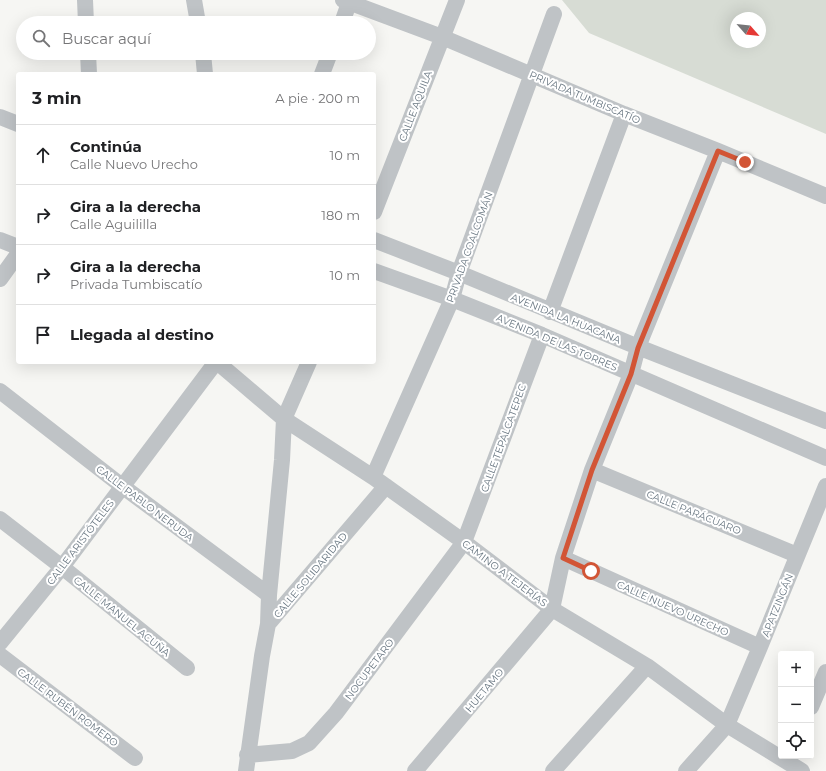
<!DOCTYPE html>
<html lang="es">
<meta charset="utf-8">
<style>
:root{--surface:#fff;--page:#f2f2f2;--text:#202124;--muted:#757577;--line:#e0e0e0}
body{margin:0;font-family:Montserrat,sans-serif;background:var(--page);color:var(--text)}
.controls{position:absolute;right:12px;bottom:12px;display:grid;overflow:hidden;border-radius:4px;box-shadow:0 4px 16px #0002}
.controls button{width:36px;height:36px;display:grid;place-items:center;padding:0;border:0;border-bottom:1px solid var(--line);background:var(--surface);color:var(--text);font:20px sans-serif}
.compass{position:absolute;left:730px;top:12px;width:36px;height:36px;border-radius:50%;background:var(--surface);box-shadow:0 4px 16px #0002;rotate:117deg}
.stop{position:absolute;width:12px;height:12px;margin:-9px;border:3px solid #d25536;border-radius:50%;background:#fff}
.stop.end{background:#d25536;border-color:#fff;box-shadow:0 1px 4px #0008}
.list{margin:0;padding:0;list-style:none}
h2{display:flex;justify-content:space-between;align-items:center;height:52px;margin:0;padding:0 16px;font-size:17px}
h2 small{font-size:13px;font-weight:400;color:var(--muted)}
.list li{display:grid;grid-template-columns:26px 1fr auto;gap:12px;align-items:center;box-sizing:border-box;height:60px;padding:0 16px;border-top:1px solid var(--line)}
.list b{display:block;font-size:15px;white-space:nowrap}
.list p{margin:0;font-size:13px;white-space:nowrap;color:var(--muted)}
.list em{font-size:13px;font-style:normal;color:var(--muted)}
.icon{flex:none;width:22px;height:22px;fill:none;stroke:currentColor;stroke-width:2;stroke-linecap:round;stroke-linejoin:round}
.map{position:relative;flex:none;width:826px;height:771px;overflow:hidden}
.search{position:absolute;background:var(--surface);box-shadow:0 4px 16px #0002;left:16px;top:16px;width:360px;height:44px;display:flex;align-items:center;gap:10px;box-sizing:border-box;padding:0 14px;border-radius:22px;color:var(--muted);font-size:15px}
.panel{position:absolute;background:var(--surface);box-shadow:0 4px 16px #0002;left:16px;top:72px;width:360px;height:292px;border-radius:4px}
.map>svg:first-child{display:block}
</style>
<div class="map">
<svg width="826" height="771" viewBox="0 0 826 771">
<rect width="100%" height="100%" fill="#f6f6f3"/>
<path fill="#d7dcd4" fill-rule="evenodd" d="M 562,0 L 826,0 L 826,134 L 589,33 ZM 736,18 L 760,18 L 760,42 L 736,42 Z"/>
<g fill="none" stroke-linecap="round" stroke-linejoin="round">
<path stroke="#bfc3c6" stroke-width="16" d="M 85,0 L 86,23
M 194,0 L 198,23
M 343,0 L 442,37 L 624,114 L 718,151 L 826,196
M 342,23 L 350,0
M 88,53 L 89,74
M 203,53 L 205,74
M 322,74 L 330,53
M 0,117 L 18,124
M 374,212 L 457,0
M 0,240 L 18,247
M 374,240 L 459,273 L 638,347 L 826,421
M 374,271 L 452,299 L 542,335 L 826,458
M 0,279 L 18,254
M 550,312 L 624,114
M 217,362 L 284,419 L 373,477 L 464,542 L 552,609 L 647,666 L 727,725 L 802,771
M 0,391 L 122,486 L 269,595 L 268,624
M 592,470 L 797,555
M 373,477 L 452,299 L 459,273 L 554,14
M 0,519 L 62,567 L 187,668
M 563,558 L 760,647
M 269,595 L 282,460 L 284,419 L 309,362
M 0,643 L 62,567 L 216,362
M 0,655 L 135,758
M 811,707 L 826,672
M 247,755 L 292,751 L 309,743 L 336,713 L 464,542 L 542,335
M 246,771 L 262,656 L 268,624 L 386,486
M 415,771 L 552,609 L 563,558 L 592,470 L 631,374 L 638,347 L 718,151
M 553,771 L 647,666
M 686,771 L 727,725 L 760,647 L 826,486"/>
</g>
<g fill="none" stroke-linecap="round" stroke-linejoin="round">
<path stroke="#d25536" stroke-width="5" d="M 591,571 L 563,558 L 592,470 L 631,374 L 638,348 L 718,151 L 745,162"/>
</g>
<g text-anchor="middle" stroke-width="4" stroke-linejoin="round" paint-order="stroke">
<g font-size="10" fill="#687681" stroke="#fff">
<text transform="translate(585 97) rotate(23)" y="4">PRIVADA TUMBISCATÍO</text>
<text transform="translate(415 106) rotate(-69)" y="4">CALLE AQUILA</text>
<text transform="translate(469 247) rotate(-70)" y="4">PRIVADA COALCOMÁN</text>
<text transform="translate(566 318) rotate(22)" y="4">AVENIDA LA HUACANA</text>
<text transform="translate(557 342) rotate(23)" y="4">AVENIDA DE LAS TORRES</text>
<text transform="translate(503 438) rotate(-70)" y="4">CALLE TEPALCATEPEC</text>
<text transform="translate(145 503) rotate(37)" y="4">CALLE PABLO NERUDA</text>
<text transform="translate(694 512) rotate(22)" y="4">CALLE PARÁCUARO</text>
<text transform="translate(80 542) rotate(-53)" y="4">CALLE ARISTÓTELES</text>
<text transform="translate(505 573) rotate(37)" y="4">CAMINO A TEJERÍAS</text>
<text transform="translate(310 575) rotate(-50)" y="4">CALLE SOLIDARIDAD</text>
<text transform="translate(777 605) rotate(-68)" y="4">APATZINGÁN</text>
<text transform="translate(673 608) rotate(24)" y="4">CALLE NUEVO URECHO</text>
<text transform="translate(122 616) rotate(39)" y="4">CALLE MANUEL ACUÑA</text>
<text transform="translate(369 669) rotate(-53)" y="4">NOCUPETARO</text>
<text transform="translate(484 690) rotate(-50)" y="4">HUETAMO</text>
<text transform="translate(68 707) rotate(37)" y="4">CALLE RUBÉN ROMERO</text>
</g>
</g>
</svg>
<div class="controls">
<button>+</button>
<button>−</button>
<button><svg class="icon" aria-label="locate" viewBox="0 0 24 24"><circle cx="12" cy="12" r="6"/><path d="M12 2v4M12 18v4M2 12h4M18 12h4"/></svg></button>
</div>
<svg class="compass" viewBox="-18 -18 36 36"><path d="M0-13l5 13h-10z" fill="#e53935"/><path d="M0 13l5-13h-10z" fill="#757577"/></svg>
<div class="stop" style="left:591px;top:571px"></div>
<div class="stop end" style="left:745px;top:162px"></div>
<div class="search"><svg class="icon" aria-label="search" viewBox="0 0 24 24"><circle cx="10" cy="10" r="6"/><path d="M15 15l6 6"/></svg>Buscar aquí</div>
<section class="panel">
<h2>3 min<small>A pie · 200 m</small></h2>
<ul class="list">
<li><svg class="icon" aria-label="ahead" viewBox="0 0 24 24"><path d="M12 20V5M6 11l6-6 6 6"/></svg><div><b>Continúa</b><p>Calle Nuevo Urecho</p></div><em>10 m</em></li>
<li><svg class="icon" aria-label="right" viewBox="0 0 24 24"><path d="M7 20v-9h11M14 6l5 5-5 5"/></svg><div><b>Gira a la derecha</b><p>Calle Aguililla</p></div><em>180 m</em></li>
<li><svg class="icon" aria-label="right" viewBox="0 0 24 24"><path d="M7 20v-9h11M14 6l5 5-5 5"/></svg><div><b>Gira a la derecha</b><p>Privada Tumbiscatío</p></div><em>10 m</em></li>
<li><svg class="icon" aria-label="arrive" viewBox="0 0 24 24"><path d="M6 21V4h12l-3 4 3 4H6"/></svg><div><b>Llegada al destino</b></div></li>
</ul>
</section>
</div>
